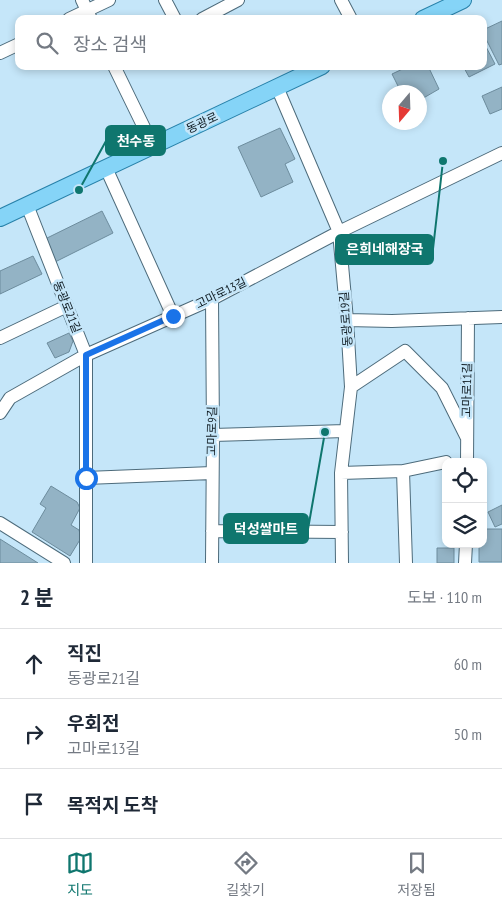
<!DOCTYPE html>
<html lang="ko">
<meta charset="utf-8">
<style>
:root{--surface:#fff;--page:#f2f2f3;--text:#1f2937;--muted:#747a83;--line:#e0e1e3;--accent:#0f766e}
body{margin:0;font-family:"PT Sans Narrow","Noto Sans KR",sans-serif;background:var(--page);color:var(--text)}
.controls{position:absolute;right:15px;bottom:15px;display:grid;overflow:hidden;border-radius:10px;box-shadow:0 2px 8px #0003}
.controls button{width:45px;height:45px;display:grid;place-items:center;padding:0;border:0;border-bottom:1px solid var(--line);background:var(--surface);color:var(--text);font:25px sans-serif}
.compass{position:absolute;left:382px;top:85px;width:45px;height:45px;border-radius:50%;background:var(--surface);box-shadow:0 2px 8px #0003;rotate:199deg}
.stop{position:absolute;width:15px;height:15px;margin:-11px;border:4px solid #1a73e8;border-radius:50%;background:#fff}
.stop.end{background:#1a73e8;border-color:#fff;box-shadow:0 1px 5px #0008}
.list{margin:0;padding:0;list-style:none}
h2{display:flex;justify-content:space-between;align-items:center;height:65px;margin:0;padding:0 20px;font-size:21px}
h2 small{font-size:16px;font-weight:400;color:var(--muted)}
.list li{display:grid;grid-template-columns:32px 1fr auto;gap:15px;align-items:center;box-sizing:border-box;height:70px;padding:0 20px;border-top:1px solid var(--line)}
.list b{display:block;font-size:19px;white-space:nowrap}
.list p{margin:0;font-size:16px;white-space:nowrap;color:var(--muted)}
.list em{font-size:16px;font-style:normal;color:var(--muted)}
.icon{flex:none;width:28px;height:28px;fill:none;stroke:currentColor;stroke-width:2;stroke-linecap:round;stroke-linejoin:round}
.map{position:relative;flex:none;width:502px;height:563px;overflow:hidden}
.search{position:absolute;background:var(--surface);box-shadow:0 2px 8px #0003;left:15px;right:15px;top:15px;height:55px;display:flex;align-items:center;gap:12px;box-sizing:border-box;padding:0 18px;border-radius:10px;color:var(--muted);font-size:19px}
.sheet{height:275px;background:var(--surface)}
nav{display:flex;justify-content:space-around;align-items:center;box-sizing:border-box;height:70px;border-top:1px solid var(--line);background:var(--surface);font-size:14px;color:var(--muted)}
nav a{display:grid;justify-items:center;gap:2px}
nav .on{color:var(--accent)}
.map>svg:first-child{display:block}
</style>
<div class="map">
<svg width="502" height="563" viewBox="0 0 502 563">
<rect width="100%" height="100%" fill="#c5e6f9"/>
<path fill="#93b3c5" stroke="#6d8c9d" d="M 502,21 L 502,64 L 499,65 L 483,33 L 483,30 Z
M 483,41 L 495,64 L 469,77 L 463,66 L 483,66 Z
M 409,66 L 428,66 L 439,89 L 420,100 L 420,92 L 401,92 L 392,74 Z
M 502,87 L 502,109 L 490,114 L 482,96 Z
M 280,128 L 295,159 L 285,164 L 293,182 L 261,197 L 238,147 Z
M 102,211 L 113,233 L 55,262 L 43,240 Z
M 33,256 L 42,274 L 0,294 L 0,271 Z
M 69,333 L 73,341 L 69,352 L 55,358 L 47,343 Z
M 51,486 L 77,502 L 80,508 L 71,525 L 79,530 L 81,538 L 70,556 L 32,532 L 46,508 L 40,504 Z
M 502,505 L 502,524 L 495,527 L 488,512 Z
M 483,529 L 502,529 L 502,562 L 479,562 L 479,544 L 483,544 Z
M 0,539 L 38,563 L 0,563 Z
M 437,548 L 454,548 L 454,563 L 437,563 Z"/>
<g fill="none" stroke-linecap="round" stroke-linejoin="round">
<g stroke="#4d6b7b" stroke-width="14">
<path id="minor" d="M 82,0 L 91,19
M 165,0 L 175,19
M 341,0 L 351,19
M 69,19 L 109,0
M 202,19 L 238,0
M 0,53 L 19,44
M 114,66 L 153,146
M 277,87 L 339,232 L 347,320 L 351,387 L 341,473 L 342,563
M 106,168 L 173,316
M 27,205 L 86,355 L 86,563
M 347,320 L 392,321 L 502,317
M 0,338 L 67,306
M 351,387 L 405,351 L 442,388 L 467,438
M 0,413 L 10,398 L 86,355 L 212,299 L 339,232 L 502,153
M 213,435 L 345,431
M 467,462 L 468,318
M 403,471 L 406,563
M 341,473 L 403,471 L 446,462
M 86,478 L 212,473
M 0,523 L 64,563
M 212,531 L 342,532
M 212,563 L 213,435 L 212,299
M 465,563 L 466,544"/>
</g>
<g stroke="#2781a9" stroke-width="18">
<path id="major" d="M 423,19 L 463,0
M 0,218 L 322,66"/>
</g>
<use href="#minor" stroke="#fff" stroke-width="12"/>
<use href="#major" stroke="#85d4f7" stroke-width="16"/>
</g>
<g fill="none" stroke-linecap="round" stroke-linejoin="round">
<path stroke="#1a73e8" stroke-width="6" d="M 86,478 L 86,355 L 173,316"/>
</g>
<g text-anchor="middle" stroke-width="5" stroke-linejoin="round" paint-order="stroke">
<g font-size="12" fill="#101c23" stroke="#c5e6f9">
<text transform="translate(202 123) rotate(-25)" y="4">동광로</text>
<text transform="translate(221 293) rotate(-26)" y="4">고마로13길</text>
<text transform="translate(67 307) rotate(68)" y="4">동광로21길</text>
<text transform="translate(346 319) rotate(-94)" y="4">동광로19길</text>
<text transform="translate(467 390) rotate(-89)" y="4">고마로11길</text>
<text transform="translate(212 431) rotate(-89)" y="4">고마로9길</text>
</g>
</g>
<path fill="none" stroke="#0f766e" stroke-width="2" d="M79 190L106 141M443 161L433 249M325 432L308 529"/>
<g fill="#0f766e" stroke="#c5e6f9" stroke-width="2">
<circle cx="79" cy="190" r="5"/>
<circle cx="443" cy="161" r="5"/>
<circle cx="325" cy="432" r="5"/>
</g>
<g fill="#0f766e" stroke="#0f766e" stroke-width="2">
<rect x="106" y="126" width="59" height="29" rx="5"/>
<rect x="336" y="235" width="97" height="29" rx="5"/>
<rect x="224" y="514" width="84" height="29" rx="5"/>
</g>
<g font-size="14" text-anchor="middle" font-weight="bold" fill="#fff">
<text x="136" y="146">천수동</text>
<text x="385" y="254">은희네해장국</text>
<text x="266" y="534">덕성쌀마트</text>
</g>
</svg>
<div class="controls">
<button><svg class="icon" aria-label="locate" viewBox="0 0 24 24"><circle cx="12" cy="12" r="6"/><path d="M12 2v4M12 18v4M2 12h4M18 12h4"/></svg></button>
<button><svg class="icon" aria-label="layers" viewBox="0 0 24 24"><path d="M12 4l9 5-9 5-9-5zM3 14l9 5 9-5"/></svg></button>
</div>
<svg class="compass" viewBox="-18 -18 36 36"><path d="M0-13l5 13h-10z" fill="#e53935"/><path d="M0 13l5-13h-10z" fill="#747a83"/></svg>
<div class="stop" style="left:86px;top:478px"></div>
<div class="stop end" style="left:173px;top:316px"></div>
<div class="search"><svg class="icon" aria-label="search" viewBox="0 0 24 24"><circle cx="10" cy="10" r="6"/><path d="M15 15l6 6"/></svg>장소 검색</div>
</div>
<section class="sheet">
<h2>2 분<small>도보 · 110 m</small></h2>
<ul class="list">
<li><svg class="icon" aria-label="ahead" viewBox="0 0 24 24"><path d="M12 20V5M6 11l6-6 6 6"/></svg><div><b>직진</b><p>동광로21길</p></div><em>60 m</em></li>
<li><svg class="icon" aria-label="right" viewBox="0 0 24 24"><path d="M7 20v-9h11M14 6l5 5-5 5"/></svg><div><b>우회전</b><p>고마로13길</p></div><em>50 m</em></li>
<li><svg class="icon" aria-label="arrive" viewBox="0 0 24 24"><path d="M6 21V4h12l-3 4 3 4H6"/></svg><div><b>목적지 도착</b></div></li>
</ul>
</section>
<nav>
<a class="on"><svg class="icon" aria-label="map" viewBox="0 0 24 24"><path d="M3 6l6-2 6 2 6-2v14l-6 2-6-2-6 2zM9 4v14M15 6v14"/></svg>지도</a>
<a><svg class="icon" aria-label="directions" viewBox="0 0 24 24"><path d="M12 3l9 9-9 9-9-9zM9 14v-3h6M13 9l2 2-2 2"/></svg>길찾기</a>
<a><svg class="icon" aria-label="saved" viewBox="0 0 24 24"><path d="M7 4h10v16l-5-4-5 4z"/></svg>저장됨</a>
</nav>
